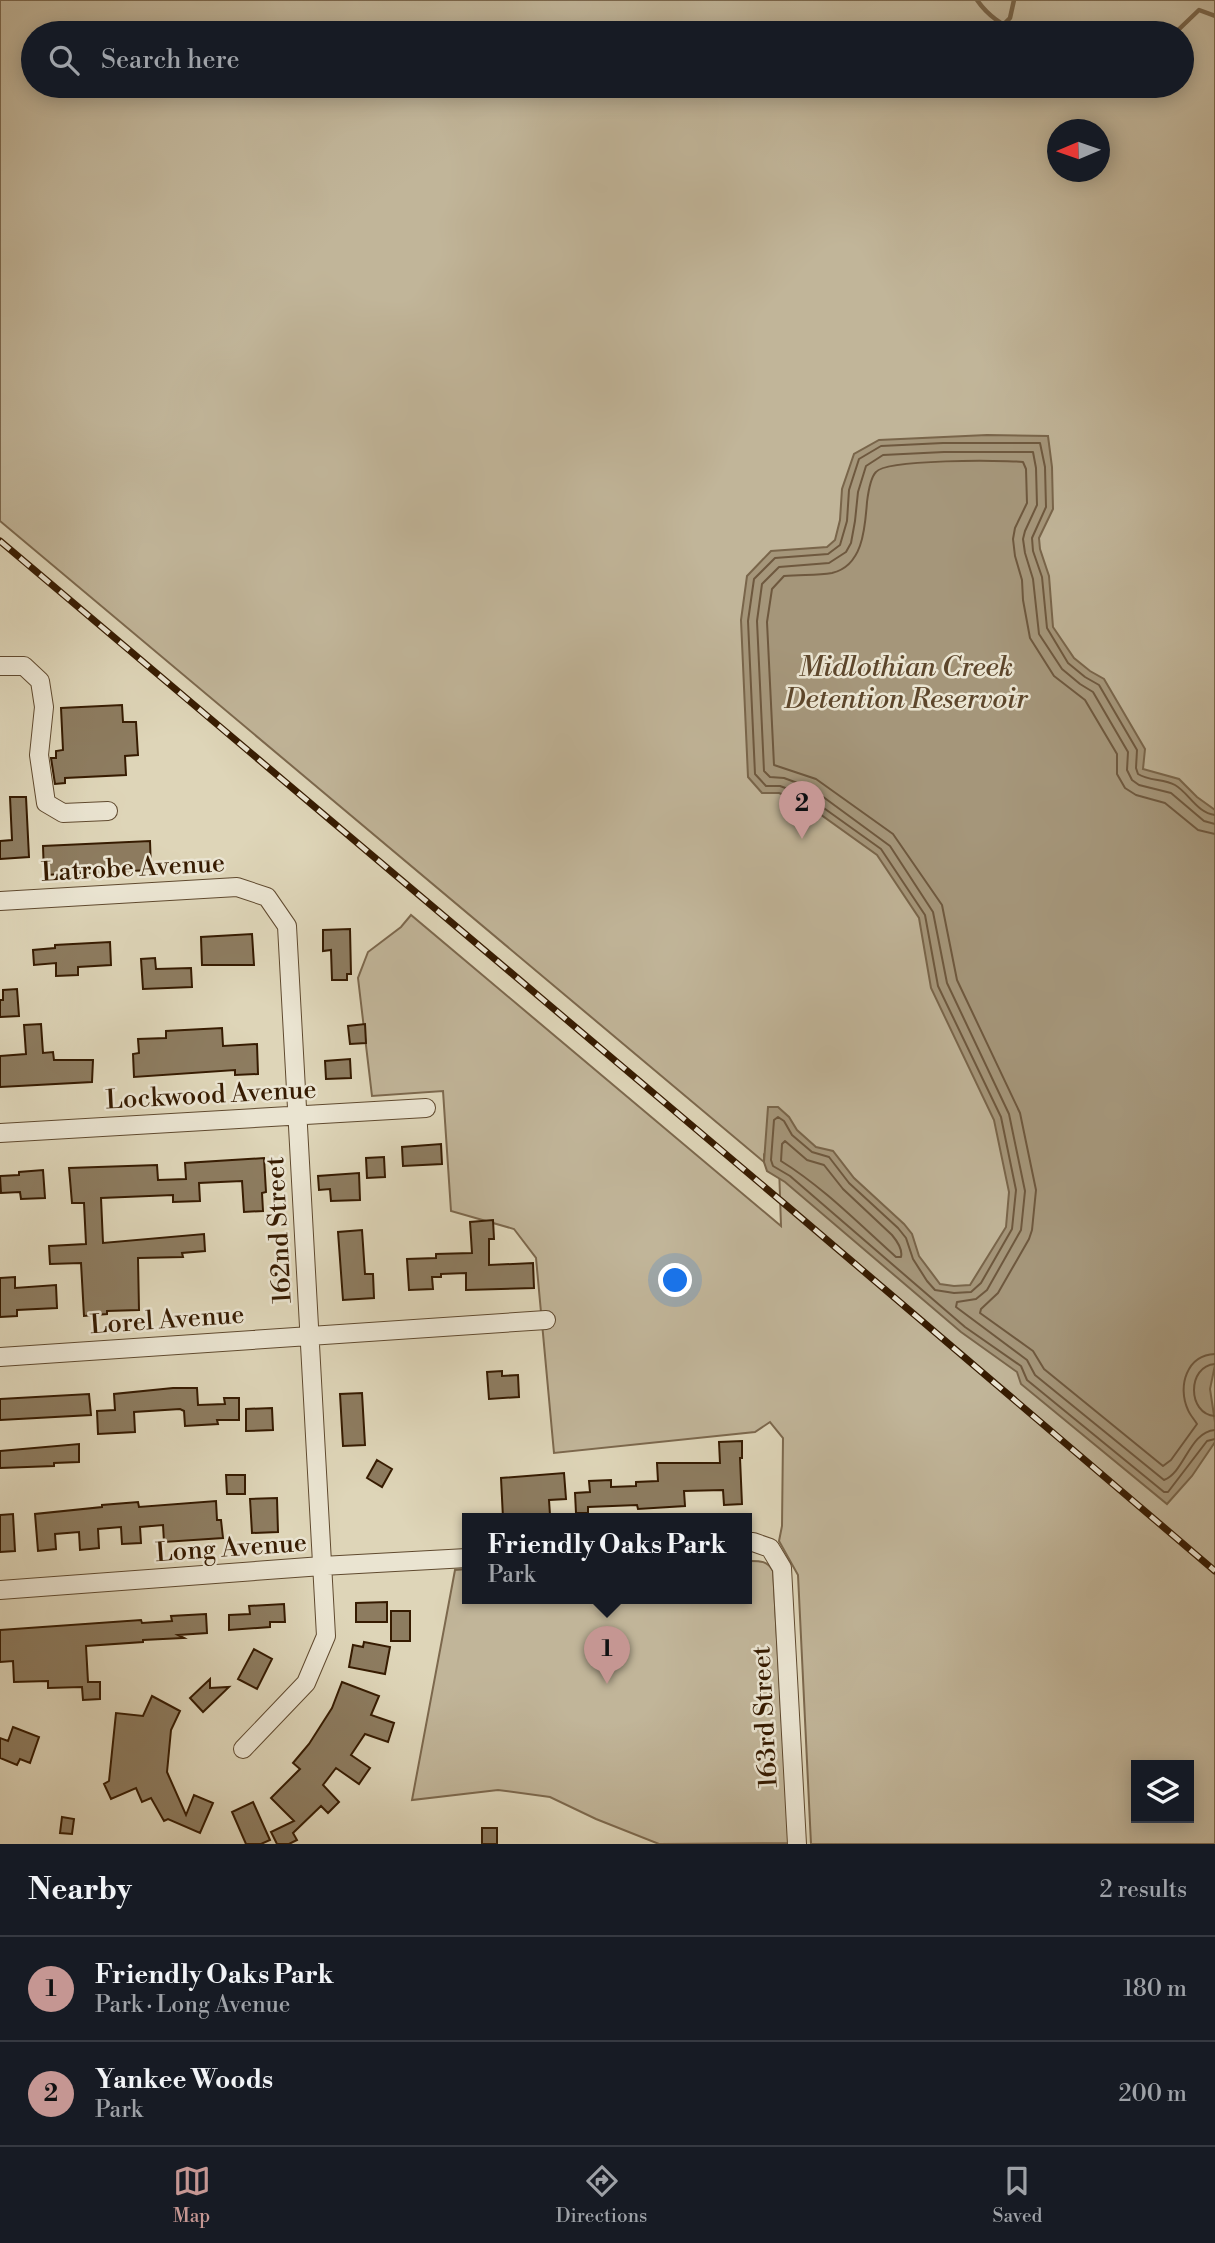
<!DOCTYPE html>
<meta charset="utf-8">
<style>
:root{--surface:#171b24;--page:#20242c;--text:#f1f3f6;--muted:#9ea1a6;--line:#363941;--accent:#c59692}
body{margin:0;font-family:"Libre Bodoni",serif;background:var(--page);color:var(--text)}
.controls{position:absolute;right:21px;bottom:21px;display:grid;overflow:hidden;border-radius:0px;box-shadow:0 4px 18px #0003}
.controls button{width:63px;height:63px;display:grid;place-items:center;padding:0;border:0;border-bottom:2px solid var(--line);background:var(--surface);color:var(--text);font:35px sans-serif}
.compass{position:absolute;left:1047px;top:119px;width:63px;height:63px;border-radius:50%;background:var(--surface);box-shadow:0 4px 18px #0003;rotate:268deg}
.you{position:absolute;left:676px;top:1281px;width:24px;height:24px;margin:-18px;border:5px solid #fff;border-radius:50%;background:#1a73e8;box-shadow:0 0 0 10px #1a73e833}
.badge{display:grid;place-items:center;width:46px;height:46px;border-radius:50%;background:var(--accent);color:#111;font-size:23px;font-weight:700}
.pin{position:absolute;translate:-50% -58px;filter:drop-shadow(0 2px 4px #0008)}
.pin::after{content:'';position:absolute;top:37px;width:24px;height:21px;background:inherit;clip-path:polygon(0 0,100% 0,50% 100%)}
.popup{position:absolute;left:462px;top:1513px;width:290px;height:91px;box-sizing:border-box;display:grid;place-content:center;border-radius:0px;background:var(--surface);filter:drop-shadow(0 2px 5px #0005);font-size:23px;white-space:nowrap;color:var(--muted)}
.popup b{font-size:26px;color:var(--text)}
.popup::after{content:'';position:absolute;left:50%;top:100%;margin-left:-14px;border:14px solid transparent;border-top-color:var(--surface)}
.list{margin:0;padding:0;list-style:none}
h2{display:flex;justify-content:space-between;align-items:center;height:91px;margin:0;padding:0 28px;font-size:30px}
h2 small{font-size:23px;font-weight:400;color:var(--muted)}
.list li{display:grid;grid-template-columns:46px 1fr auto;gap:21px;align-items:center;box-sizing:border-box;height:105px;padding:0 28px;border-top:2px solid var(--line)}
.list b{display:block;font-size:26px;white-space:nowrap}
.list p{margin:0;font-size:23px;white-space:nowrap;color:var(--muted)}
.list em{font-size:23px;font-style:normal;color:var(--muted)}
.icon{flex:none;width:38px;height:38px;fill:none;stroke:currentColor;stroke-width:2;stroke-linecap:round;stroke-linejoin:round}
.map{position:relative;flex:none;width:1215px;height:1844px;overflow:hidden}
.search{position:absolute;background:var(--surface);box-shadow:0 4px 18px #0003;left:21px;right:21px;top:21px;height:77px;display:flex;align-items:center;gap:18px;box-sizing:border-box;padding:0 24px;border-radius:38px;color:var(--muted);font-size:26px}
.sheet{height:301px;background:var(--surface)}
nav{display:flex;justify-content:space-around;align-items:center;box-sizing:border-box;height:98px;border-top:2px solid var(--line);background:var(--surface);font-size:19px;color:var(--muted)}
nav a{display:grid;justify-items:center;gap:4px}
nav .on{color:var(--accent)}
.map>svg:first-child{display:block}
</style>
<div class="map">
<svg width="1215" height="1844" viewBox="0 0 1215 1844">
<rect width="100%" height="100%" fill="#ded5b8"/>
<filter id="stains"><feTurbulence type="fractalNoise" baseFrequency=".00286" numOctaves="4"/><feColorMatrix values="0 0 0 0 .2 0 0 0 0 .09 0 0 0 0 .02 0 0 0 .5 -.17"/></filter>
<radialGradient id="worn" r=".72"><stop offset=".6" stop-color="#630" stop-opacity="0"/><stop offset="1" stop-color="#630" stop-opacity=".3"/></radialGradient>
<path fill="#c1b599" stroke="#7c684d" stroke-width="2" fill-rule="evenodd" d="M 0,0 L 1215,0 L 1215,1844 L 811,1844 L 798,1575 L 779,1541 L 782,1526 L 783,1438 L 770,1422 L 755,1432 L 554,1453 L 536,1258 L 514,1229 L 451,1211 L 443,1091 L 372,1096 L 358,978 L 368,952 L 401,927 L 411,915 L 781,1226 L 779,1166 L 764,1155 L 764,1162 L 0,521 ZM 33,33 L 1182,33 L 1182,86 L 33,86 ZM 1058,130 L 1100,130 L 1100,172 L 1058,172 ZM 1136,1765 L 1189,1765 L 1189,1818 L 1136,1818 Z
M 747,1561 C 759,1561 767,1560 773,1571 L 789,1843 L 659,1844 L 596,1819 L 550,1797 L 498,1790 L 412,1800 L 455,1570 L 467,1569 L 467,1598 L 747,1598 Z"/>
<path fill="#a5967a" stroke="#79654a" stroke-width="2" d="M 987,435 L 1048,436 L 1052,467 L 1053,509 L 1039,538 L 1040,549 L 1049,576 L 1053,627 L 1074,658 L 1090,671 L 1104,679 L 1145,749 L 1143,769 L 1179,779 L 1197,797 L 1215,810 L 1215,1365 L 1210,1389 L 1215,1422 L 1215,1442 L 1192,1476 L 1167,1504 L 1021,1384 L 1017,1372 L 961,1332 L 785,1182 L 767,1171 L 764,1162 L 768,1107 L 778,1107 L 789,1117 L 797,1130 L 816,1147 L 833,1151 L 854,1178 L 904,1224 L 912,1234 L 919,1256 L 940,1284 L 954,1286 L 970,1285 L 1006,1227 L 1009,1192 L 994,1120 L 931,988 L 919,918 L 877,855 L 803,802 L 779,793 L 762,793 L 748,777 L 741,620 L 747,576 L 771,551 L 827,547 L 835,540 L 840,520 L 842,489 L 854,454 L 879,440 Z"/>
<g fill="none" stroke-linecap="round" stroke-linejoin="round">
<path stroke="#6e583e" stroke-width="2" d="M 1215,815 C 1197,813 1189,793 1175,785 C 1164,779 1149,781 1138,774 L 1136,768 L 1137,750 L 1099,685 L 1085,677 L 1068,663 L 1047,628 L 1042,577 L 1033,551 L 1032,538 L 1046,507 L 1045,467 L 1040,443 L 943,443 L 881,446 L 859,459 L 849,490 L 847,521 L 840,545 L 828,554 L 775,558 L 754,579 L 748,621 L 755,774 L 766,786 L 780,786 L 807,796 L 881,849 L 925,915 L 938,986 L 1001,1117 L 1016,1190 L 1012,1229 L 981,1283 L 971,1292 L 954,1293 L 935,1290 L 927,1281 L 913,1259 L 906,1238 L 898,1228 L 849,1183 L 829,1157 L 812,1152 L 792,1135 L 784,1121 L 778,1117 L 774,1120 L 771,1160 L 773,1166 L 790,1176 L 965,1327 L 1021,1366 L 1027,1380 L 1164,1492 L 1168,1492 L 1207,1441 L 1215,1439
M 1215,824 L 1204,821 L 1171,793 L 1139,785 L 1132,780 L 1127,770 L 1128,752 L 1093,692 L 1080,684 L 1062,669 L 1039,634 L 1033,579 L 1025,553 L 1023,539 L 1025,531 L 1037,505 L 1036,468 L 1033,452 L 944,452 L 883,455 L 866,466 L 858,492 L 855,521 L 851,543 L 846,552 L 829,563 L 779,567 L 762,584 L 757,621 L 764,771 L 770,777 L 784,778 L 811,788 L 890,846 L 933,912 L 947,983 L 1009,1114 L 1025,1191 L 1021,1230 L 987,1290 L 976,1299 L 957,1302 L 956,1307 L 1027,1360 L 1035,1375 L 1164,1480 C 1185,1472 1189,1432 1215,1430
M 1215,834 L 1198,830 L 1165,803 L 1136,795 L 1125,788 L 1117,774 L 1117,754 L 1085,700 L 1054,676 L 1030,638 L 1023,600 L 1022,580 L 1015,556 L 1013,539 L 1015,528 L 1027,503 L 1026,469 L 1023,462 C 1003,460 886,459 876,472 C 870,478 868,494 867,502 C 865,528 863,566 832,573 C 816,576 800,574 784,576 L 772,589 L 767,622 L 774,765 L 816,779 L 893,834 L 942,905 L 957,980 L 1020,1113 L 1036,1190 L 1032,1230 L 1029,1239 L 998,1293 L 981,1309 L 980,1313 L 1033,1351 L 1044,1369 L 1163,1466 L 1171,1460 L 1197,1424 C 1194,1419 1190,1415 1188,1410 C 1177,1386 1187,1355 1215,1354
M 785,1141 L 807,1160 L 824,1165 L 843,1189 L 892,1235 C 897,1241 903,1249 901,1257 L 896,1257 C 859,1224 823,1187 781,1161 L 782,1144 Z
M 1215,1364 C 1187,1366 1187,1414 1215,1416"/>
<path stroke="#79654a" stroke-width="4.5" d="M 977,0 C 988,16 1002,25 1020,33
M 1003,25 L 1010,18 L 1014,0
M 1175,33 L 1199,10 L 1215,16"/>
</g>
<path fill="#8d7c60" stroke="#361b01" stroke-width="2" d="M 122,705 L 123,722 L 136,722 L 138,755 L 125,756 L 126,775 L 65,778 L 65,783 L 55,784 L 51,758 L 56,758 L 56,751 L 63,750 L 61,708 Z
M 10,797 L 26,797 L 29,857 L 0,859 L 0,841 L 12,840 Z
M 150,841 L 151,870 L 44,875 L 43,846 Z
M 350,929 L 351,974 L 347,974 L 347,980 L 332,980 L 331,950 L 323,951 L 323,930 Z
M 252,934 L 254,965 L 202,965 L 201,937 Z
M 110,942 L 111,965 L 78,967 L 78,975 L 56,976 L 56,963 L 34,965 L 33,950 L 55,948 L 55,945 Z
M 155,958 L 156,969 L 191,968 L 192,987 L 143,989 L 141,959 Z
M 17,989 L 19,1016 L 0,1017 L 0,1000 L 3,1000 L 3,990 Z
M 41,1024 L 43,1053 L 53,1052 L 54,1060 L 93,1060 L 92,1082 L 0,1087 L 0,1056 L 26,1054 L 24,1025 Z
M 365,1024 L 366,1043 L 350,1044 L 348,1026 Z
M 222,1028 L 223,1046 L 257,1044 L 258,1074 L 235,1075 L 235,1070 L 134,1077 L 133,1054 L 139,1053 L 138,1039 L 166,1038 L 166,1031 Z
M 350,1059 L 351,1078 L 326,1079 L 325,1061 Z
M 441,1144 L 442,1164 L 403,1166 L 402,1147 Z
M 384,1157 L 385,1177 L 367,1178 L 366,1158 Z
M 264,1158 L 266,1192 L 262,1193 L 263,1211 L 244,1212 L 242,1181 L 199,1183 L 200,1201 L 173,1202 L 173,1195 L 101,1198 L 103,1243 L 204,1234 L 205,1251 L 182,1253 L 183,1257 L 138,1258 L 139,1310 L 107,1311 L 107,1314 L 84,1316 L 81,1263 L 50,1264 L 49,1246 L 86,1244 L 84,1203 L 72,1203 L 69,1168 L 157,1165 L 158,1180 L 186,1179 L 185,1163 Z
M 43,1170 L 45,1198 L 21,1199 L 20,1192 L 1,1193 L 0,1176 L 19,1175 L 19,1172 Z
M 359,1173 L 360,1200 L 331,1201 L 330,1189 L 319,1190 L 318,1176 Z
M 493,1220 L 494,1239 L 489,1239 L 489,1265 L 533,1263 L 534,1288 L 466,1290 L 466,1273 L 441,1274 L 441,1277 L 432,1277 L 433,1289 L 409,1290 L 407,1259 L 436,1258 L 436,1254 L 472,1253 L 470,1222 Z
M 362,1230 L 365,1274 L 373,1274 L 374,1298 L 343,1300 L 338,1232 Z
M 15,1277 L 15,1288 L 56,1285 L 57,1308 L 17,1310 L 17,1316 L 0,1317 L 0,1278 Z
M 502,1371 L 502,1376 L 518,1375 L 519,1397 L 489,1399 L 487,1372 Z
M 173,1388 L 197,1388 L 198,1405 L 225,1404 L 224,1398 L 239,1398 L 239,1420 L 217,1420 L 218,1424 L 185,1426 L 184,1411 L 180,1409 L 134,1412 L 135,1432 L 98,1434 L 97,1411 L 115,1410 L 114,1394 Z
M 362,1393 L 365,1445 L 343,1446 L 340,1394 Z
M 89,1394 L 91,1415 L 0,1420 L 0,1399 Z
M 272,1408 L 273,1430 L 246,1431 L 246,1409 Z
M 742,1441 L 742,1458 L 740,1458 L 742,1504 L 724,1505 L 723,1490 L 684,1491 L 685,1506 L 638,1509 L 637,1505 L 588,1507 L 588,1513 L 576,1513 L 575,1493 L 590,1492 L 589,1481 L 611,1480 L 611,1487 L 636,1486 L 636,1482 L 658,1481 L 657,1463 L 720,1463 L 719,1442 Z
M 79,1444 L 79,1462 L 54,1463 L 54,1466 L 0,1468 L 0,1451 Z
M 377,1460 L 392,1469 L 382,1487 L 367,1478 Z
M 564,1473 L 566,1499 L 549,1500 L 550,1515 L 503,1518 L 501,1478 Z
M 226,1475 L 245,1475 L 245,1494 L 227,1494 Z
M 277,1498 L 278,1532 L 252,1533 L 250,1499 Z
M 216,1501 L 217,1520 L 221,1520 L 223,1538 L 164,1542 L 163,1525 L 140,1527 L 141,1543 L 122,1544 L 121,1527 L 98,1529 L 99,1548 L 80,1550 L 79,1532 L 55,1534 L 56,1549 L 38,1551 L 35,1514 L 102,1507 L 102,1505 L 138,1502 L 139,1507 Z
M 13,1514 L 15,1551 L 0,1552 L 0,1515 Z
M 387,1602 L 387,1622 L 356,1622 L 356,1603 Z
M 284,1604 L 285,1622 L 270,1622 L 270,1627 L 229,1630 L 229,1615 L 250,1614 L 249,1606 Z
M 391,1611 L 410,1611 L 410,1641 L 391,1641 Z
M 206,1614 L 207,1633 L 178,1635 L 184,1638 L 143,1640 L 143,1642 L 86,1646 L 88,1682 L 100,1682 L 100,1699 L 83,1700 L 82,1687 L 48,1688 L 48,1681 L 14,1682 L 13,1661 L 0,1662 L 0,1630 L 141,1620 L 142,1623 L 172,1621 L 171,1616 Z
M 364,1642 L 390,1647 L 385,1674 L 349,1667 L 353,1645 L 363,1647 Z
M 254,1649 L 272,1659 L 257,1689 L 238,1679 Z
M 210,1679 L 210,1688 L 229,1687 L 203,1712 L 190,1698 Z
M 342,1682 L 379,1696 L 371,1715 L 394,1723 L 388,1742 L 365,1734 L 351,1755 L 370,1768 L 359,1784 L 336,1768 L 323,1785 L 339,1802 L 328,1813 L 321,1806 L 293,1833 L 297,1840 L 289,1844 L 277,1844 L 271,1832 L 294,1821 L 271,1798 L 300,1769 L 293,1763 L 309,1744 L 332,1708 Z
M 152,1696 L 180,1711 L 171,1730 L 167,1772 L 186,1815 L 194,1795 L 213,1803 L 200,1833 L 168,1819 L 164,1821 L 151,1798 L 142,1802 L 136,1788 L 111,1799 L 104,1784 L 109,1781 L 116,1713 L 143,1716 Z
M 13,1727 L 39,1737 L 30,1763 L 20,1759 L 17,1765 L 0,1758 L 0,1738 L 8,1741 Z
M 253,1802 L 270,1840 L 261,1844 L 246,1844 L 232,1812 Z
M 62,1817 L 74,1819 L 72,1834 L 60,1833 Z
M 482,1828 L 497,1828 L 497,1844 L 482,1844 Z"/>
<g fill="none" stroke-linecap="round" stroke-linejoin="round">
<g stroke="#604a2f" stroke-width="20">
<path id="minor" d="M 0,666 L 24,666 L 40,681 L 44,707 L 39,755 L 46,803 L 63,813 L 108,811
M 0,901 L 237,887 L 267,897 L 287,926 L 326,1636 L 306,1683 L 243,1749
M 0,1133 L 426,1108
M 0,1357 L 546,1320
M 747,1542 L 753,1542 L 770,1548 L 782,1568 L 797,1844
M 0,1590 L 322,1566 L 467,1558"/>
</g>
<use href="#minor" stroke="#eae4d1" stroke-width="18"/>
<g stroke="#361b01" stroke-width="7">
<path id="rail" d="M 0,541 L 793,1211 L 1215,1571"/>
</g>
<use href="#rail" stroke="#eae4d1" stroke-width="4.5" stroke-dasharray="13" stroke-linecap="butt"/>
</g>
<g text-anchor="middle" stroke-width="5" stroke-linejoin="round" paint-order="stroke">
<g font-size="26" fill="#361b01" stroke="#eae4d1">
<text transform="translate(133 867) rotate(-3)" y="9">Latrobe Avenue</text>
<text transform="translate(211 1094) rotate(-3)" y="9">Lockwood Avenue</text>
<text transform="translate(278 1230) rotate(-93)" y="9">162nd Street</text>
<text transform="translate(167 1319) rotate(-4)" y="9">Lorel Avenue</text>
<text transform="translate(231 1547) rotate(-4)" y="9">Long Avenue</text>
<text transform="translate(764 1717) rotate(-93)" y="9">163rd Street</text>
</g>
<g font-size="28" font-style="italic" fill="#5d462b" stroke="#eae4d1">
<text x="906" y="676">Midlothian Creek<tspan x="906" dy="32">Detention Reservoir</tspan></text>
</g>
</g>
<rect width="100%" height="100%" filter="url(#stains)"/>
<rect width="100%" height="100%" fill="url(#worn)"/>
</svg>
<div class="controls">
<button><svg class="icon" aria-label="layers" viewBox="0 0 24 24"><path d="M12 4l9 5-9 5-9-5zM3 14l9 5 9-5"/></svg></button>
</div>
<svg class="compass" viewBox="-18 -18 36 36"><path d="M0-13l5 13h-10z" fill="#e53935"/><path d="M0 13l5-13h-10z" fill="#9ea1a6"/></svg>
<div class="you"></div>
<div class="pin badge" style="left:607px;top:1684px">1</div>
<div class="popup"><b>Friendly Oaks Park</b>Park</div>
<div class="pin badge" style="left:802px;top:839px">2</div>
<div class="search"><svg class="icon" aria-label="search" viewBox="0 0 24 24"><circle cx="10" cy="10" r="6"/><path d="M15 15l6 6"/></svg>Search here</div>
</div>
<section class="sheet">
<h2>Nearby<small>2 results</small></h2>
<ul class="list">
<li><span class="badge">1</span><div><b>Friendly Oaks Park</b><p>Park · Long Avenue</p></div><em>180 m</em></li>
<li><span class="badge">2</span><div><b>Yankee Woods</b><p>Park</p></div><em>200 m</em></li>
</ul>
</section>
<nav>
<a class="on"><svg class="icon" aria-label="map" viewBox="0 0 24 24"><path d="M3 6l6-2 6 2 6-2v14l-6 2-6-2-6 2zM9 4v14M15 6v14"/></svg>Map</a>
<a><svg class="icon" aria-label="directions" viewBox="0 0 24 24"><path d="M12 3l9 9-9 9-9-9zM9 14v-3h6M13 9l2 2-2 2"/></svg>Directions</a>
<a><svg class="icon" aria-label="saved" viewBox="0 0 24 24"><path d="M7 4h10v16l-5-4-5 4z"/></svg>Saved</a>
</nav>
